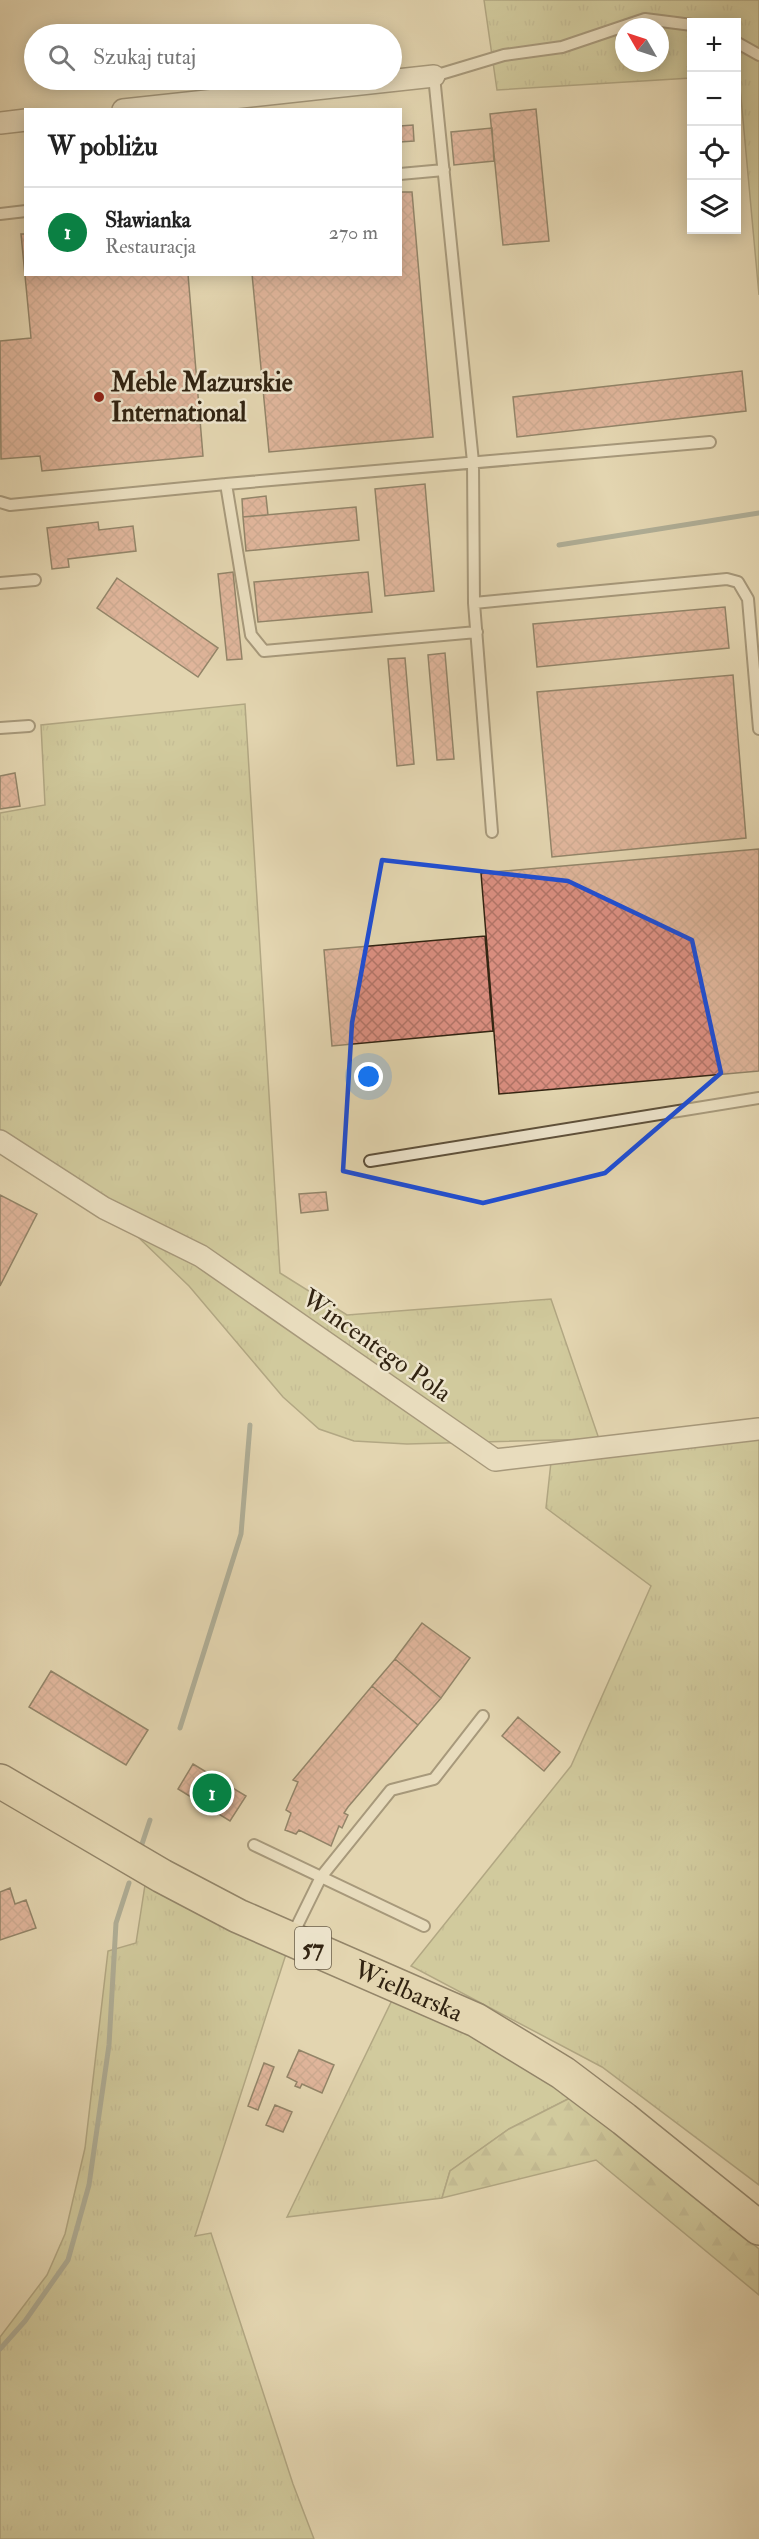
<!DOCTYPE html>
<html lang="pl">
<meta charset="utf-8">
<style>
:root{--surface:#fff;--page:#f2f2f2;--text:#222;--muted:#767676;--line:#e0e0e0;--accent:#0b8043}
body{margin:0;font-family:"IM FELL Double Pica",serif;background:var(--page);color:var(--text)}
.controls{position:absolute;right:18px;top:18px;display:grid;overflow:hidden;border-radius:0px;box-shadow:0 3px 15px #0003}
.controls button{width:54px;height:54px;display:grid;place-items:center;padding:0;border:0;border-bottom:2px solid var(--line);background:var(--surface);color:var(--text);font:30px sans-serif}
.compass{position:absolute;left:615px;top:18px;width:54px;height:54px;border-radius:50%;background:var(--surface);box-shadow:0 3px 15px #0003;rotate:309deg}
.you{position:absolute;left:369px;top:1077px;width:21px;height:21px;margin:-15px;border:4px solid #fff;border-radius:50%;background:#1a73e8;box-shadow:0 0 0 9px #1a73e833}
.badge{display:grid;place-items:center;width:39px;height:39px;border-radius:50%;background:var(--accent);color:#fff;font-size:20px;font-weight:700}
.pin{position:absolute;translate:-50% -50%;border:3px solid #fff;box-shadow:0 2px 6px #0006}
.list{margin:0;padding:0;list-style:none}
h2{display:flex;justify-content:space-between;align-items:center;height:78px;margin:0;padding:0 24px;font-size:26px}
h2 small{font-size:20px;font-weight:400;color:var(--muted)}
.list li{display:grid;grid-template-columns:39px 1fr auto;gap:18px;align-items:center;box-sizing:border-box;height:90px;padding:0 24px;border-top:2px solid var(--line)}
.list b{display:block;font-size:22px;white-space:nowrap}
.list p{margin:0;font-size:20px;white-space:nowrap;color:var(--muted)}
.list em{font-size:20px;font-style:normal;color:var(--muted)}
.icon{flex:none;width:33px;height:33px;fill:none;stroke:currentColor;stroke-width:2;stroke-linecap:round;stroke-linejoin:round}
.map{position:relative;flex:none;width:759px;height:2539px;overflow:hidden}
.search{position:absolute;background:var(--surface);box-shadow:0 3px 15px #0003;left:24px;top:24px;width:378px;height:66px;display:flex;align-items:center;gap:15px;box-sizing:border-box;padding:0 21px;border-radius:33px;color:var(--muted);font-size:22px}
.panel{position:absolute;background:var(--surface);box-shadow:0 3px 15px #0003;left:24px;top:108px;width:378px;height:168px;border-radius:0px}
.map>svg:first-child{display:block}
</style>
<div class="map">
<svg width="759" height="2539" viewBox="0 0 759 2539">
<defs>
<pattern id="grass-tufts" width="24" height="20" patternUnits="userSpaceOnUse" patternTransform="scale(1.5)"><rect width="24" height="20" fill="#bbbc86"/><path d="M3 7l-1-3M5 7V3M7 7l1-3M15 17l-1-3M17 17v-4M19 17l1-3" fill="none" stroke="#a1a173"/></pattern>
<pattern id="forest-firs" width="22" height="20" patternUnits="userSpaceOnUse" patternTransform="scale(1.5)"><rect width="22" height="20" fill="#bbbc86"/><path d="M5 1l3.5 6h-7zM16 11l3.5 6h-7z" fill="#a1a173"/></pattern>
<pattern id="building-cross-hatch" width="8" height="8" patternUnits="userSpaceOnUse" patternTransform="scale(1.5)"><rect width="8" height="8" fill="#db8f81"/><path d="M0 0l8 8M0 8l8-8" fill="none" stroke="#b27568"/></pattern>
</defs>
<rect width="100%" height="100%" fill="#e3d6b0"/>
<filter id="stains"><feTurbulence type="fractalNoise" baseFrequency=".00333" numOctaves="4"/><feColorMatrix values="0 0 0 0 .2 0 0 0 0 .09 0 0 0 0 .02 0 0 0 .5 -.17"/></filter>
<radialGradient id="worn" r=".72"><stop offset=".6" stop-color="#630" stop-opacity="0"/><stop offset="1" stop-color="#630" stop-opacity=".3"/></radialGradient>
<path fill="url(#grass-tufts)" stroke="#76704c" stroke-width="1.5" fill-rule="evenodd" d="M 484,0 L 759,0 L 759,295 L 739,76 L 737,76 L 736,22 L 692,22 L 691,78 L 497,90 ZM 624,27 L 660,27 L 660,63 L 624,63 Z
M 245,704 L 280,1273 L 347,1315 L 551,1299 L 599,1439 L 407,1444 L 354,1441 L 319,1429 L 283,1397 L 189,1286 L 138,1237 L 54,1166 L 0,1133 L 0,813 L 45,805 L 41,725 Z
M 759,1436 L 759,2185 L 602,2067 L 411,1966 L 571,1766 L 651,1586 L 546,1508 L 551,1462 Z
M 145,1885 L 288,1948 L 195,2236 L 211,2233 L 293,2484 L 314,2539 L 0,2539 L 0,2337 L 47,2275 L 65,2234 L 85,2148 L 108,1951 L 136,1943 Z
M 396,1992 L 528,2066 L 572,2097 L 509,2129 L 450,2171 L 442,2198 L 287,2217 Z"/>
<path fill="url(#forest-firs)" stroke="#76704c" stroke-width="1.5" d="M 572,2097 L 759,2249 L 759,2295 L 596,2160 L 442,2198 L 450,2171 L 509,2129 Z"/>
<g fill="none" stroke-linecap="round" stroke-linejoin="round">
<path stroke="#707c74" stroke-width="5" d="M 559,545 L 759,513
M 180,1728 L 241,1534 L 250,1425
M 141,1847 L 150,1820
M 0,2349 L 25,2321 L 68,2260 L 89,2185 L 109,2045 L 116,1923 L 129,1883"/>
</g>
<path fill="url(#building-cross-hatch)" stroke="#322412" stroke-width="1.5" d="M 536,109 L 549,241 L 503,245 L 490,114 Z
M 413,125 L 414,141 L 400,142 L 400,126 Z
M 492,128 L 494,161 L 454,165 L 451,132 Z
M 400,192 L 412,192 L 433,437 L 269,452 L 252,274 L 400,274 Z
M 21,234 L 26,234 L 26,274 L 188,274 L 203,456 L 42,471 L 40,456 L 1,459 L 0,341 L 31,338 Z
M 742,371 L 746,411 L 517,437 L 513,397 Z
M 425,484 L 434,591 L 385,596 L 375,489 Z
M 266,496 L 268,515 L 243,517 L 242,499 Z
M 356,507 L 359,540 L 246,551 L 243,517 Z
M 98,522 L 99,530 L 133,526 L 136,551 L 68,559 L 69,567 L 52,569 L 47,528 Z
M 233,572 L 242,659 L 227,660 L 218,574 Z
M 368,572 L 372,612 L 258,622 L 254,582 Z
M 117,578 L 218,648 L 198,677 L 97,608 Z
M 725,607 L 729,648 L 537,667 L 533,624 Z
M 445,653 L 454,759 L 437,760 L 428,655 Z
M 405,658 L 414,764 L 397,766 L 388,659 Z
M 733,675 L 746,838 L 552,857 L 537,692 Z
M 15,773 L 20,806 L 0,809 L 0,776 Z
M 759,849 L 759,1071 L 499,1094 L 481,873 Z
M 485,936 L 493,1031 L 332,1046 L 324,950 Z
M 326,1192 L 328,1210 L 301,1213 L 299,1194 Z
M 0,1195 L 37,1214 L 0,1286 Z
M 422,1623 L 470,1658 L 441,1698 L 395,1659 Z
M 395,1659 L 441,1698 L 418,1725 L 372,1686 Z
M 51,1671 L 148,1730 L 126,1765 L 29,1707 Z
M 372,1686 L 418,1725 L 348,1807 L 344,1813 L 348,1815 L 342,1828 L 339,1826 L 331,1846 L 299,1830 L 296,1834 L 285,1830 L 291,1813 L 286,1810 L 298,1782 L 293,1780 Z
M 518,1717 L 560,1752 L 544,1771 L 502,1736 Z
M 193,1764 L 246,1796 L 230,1821 L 178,1789 Z
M 10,1888 L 15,1904 L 26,1900 L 36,1928 L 0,1940 L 0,1892 Z
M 299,2050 L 334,2065 L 322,2093 L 302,2084 L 300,2088 L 295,2086 L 297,2082 L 287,2077 Z
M 264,2063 L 274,2067 L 258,2110 L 248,2106 Z
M 275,2105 L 292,2112 L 283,2132 L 266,2125 Z"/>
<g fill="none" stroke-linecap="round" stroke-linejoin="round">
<g stroke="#5e503a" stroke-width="14">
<path id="service" d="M 736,42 L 759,55
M 400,174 L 444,170
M 0,214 L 26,211
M 226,484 L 251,635 L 264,651 L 477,632
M 0,502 L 10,505 L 226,484 L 710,442
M 0,583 L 35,580
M 474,603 L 727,579 L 738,582 L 748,599 L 759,729
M 0,728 L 29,726
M 492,832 L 474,603 L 473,462 L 434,76 L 504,55 L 562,47 L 645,19 L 692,25
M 370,1161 L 759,1098
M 254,1845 L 424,1926
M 292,1936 L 321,1877 L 391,1790 L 434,1779 L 483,1716"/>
</g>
<g stroke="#5e503a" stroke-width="24">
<path id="minor" d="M 123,110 L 434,76
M 0,123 L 26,120
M 0,1141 L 104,1208 L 201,1256 L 495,1460 L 759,1429"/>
</g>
<g stroke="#322412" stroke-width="36">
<g id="primary">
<path id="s1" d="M 0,1781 L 162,1876 L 238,1916 L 476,2020 L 563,2073 L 624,2119 L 759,2228"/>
</g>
</g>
<use href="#service" stroke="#ede4cc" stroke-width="10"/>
<use href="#minor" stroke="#ede4cc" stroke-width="21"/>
<use href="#primary" stroke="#e3d6b0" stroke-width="33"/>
</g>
<path d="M0 0H759V2539H0ZM 382,860 L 568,881 L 692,940 L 721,1073 L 605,1173 L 483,1203 L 343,1171 L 352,1023 Z" fill="#e3d6b0" fill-opacity=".55" fill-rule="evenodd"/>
<path fill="none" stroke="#1d4ed8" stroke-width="4.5" stroke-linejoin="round" d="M 382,860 L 568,881 L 692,940 L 721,1073 L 605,1173 L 483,1203 L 343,1171 L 352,1023 Z"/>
<circle fill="#8f2418" stroke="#ede4cc" stroke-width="2" cx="99" cy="397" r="6"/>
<g text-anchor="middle" stroke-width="5" stroke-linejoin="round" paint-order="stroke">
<rect fill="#ede4cc" stroke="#6a5e4a" stroke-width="1.5" x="295" y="1927" width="36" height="42" rx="4.5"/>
<g font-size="24" font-weight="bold" fill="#322412">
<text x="313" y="1956">57</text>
</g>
<g font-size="26" font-weight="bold" fill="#322412" stroke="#ede4cc" text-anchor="start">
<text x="111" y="391">Meble Mazurskie<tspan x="111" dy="30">International</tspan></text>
</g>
<g font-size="26" fill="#322412" stroke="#ede4cc">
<text transform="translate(377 1345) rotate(35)" y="9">Wincentego Pola</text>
<text dy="9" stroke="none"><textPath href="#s1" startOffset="460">Wielbarska</textPath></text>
</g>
</g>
<rect width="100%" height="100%" filter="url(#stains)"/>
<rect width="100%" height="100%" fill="url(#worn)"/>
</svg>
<div class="controls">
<button>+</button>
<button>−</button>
<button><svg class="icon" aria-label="locate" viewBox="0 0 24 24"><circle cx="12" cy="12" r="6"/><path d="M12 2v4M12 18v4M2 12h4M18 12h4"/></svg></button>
<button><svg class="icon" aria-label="layers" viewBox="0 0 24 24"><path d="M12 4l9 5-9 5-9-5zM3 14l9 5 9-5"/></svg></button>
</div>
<svg class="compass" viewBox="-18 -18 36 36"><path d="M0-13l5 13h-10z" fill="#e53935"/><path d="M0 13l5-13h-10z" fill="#767676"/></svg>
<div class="you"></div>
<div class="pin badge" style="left:212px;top:1793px">1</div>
<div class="search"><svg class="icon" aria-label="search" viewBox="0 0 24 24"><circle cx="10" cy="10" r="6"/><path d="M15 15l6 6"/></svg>Szukaj tutaj</div>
<section class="panel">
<h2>W pobliżu<small></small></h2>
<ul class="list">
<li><span class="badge">1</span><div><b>Sławianka</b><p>Restauracja</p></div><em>270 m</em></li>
</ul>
</section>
</div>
